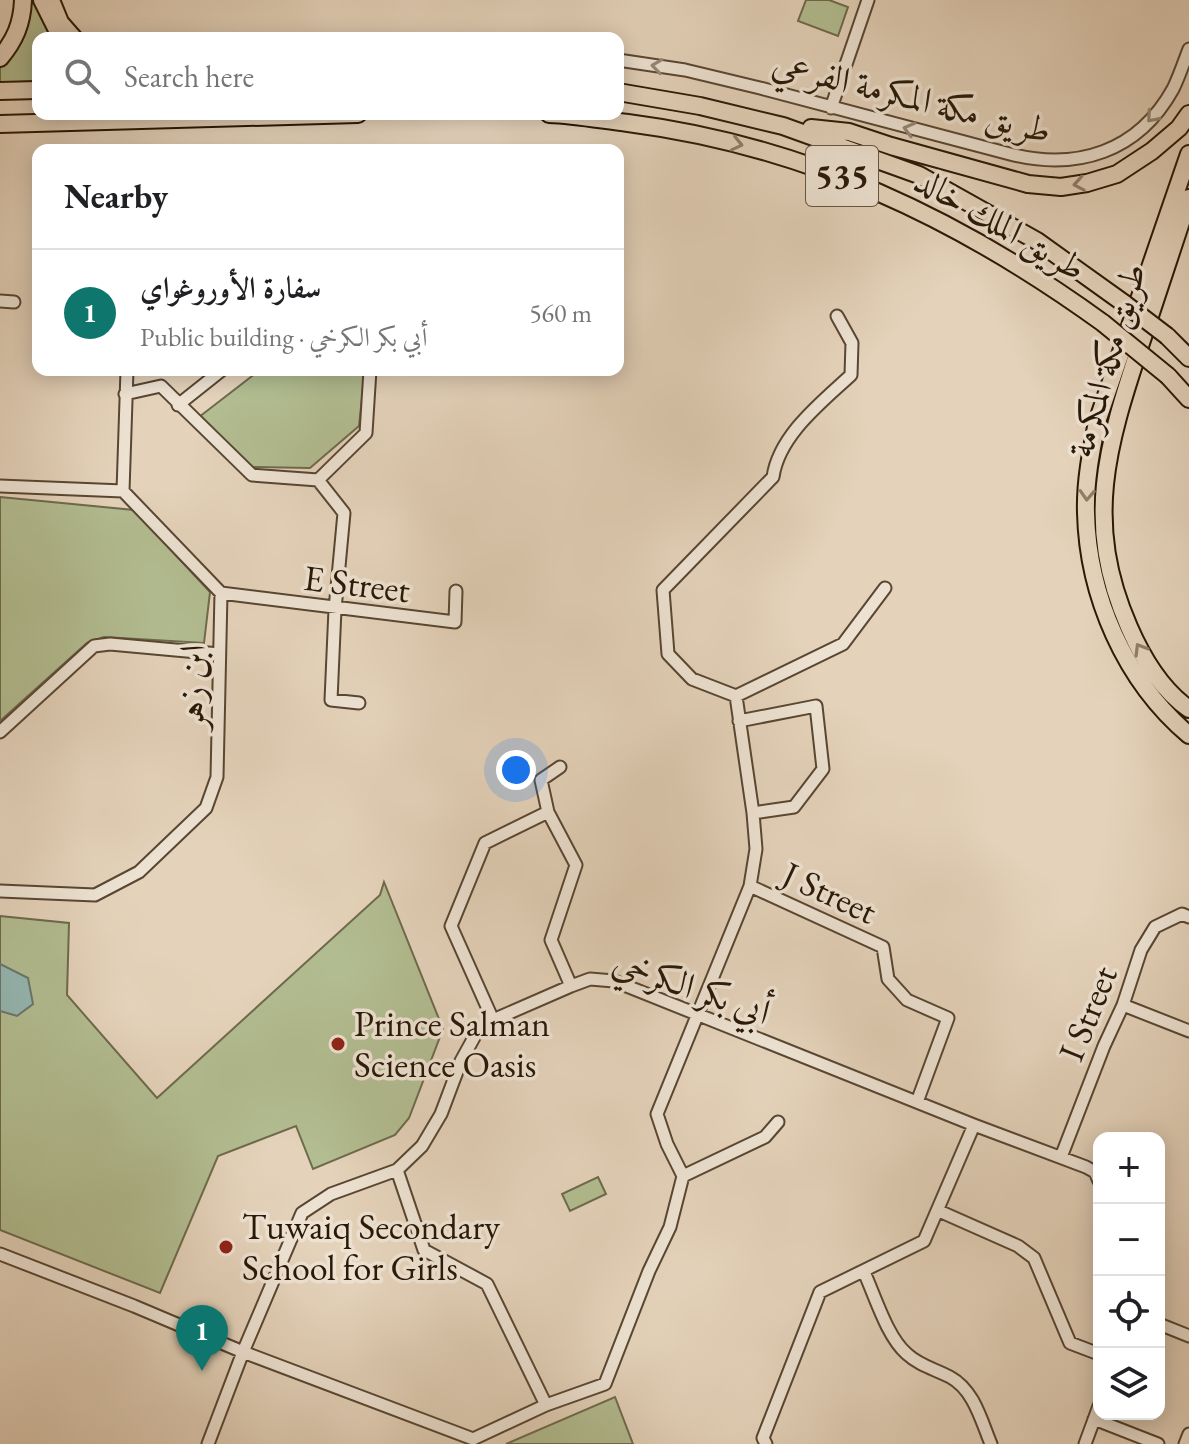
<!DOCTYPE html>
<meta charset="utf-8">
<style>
:root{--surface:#fff;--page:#f2f2f2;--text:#202124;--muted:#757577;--line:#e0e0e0;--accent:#0f766e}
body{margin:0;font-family:"EB Garamond",Amiri,serif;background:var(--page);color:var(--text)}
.controls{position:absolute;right:24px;bottom:24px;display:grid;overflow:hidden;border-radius:16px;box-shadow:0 4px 20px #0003}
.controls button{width:72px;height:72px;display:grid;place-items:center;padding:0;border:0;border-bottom:2px solid var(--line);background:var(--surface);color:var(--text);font:40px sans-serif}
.you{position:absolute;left:516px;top:770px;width:28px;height:28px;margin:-20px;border:6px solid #fff;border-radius:50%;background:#1a73e8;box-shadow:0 0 0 12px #1a73e833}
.badge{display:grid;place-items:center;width:52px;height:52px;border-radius:50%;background:var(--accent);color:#fff;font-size:26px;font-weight:700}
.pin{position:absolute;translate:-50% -66px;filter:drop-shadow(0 2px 4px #0008)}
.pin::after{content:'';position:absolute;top:42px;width:28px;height:24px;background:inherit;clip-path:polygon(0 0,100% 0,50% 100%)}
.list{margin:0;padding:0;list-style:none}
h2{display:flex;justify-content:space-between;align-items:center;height:104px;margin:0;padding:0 32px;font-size:34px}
h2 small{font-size:26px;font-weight:400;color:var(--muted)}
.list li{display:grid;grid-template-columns:52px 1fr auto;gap:24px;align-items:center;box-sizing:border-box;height:128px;padding:0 32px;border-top:2px solid var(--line)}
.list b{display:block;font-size:30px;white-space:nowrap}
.list p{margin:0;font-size:26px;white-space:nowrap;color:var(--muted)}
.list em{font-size:26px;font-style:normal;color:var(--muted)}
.icon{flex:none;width:44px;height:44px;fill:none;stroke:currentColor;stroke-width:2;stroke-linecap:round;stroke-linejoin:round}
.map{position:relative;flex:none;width:1189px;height:1444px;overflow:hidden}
.search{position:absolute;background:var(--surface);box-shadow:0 4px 20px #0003;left:32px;top:32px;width:592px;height:88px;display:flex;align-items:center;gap:20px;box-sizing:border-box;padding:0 28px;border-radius:16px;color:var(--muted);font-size:30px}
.panel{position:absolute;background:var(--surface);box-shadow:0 4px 20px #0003;left:32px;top:144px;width:592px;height:232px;border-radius:16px}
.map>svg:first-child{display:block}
</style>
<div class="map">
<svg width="1189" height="1444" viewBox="0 0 1189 1444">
<rect width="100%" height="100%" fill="#e4d2ba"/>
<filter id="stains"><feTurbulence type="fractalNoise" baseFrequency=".0025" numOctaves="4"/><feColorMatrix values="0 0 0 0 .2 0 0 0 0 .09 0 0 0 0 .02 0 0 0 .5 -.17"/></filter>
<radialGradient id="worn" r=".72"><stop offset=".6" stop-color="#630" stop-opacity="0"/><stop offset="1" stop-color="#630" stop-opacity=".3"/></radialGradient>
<path fill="#b2bd91" stroke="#6e6a4c" stroke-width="2" d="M 26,0 L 38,0 L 57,38 L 38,38 L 38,81 L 0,83 L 0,68 C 20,47 31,31 26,0 Z
M 806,0 L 829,0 L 848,7 L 838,36 L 798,21 Z
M 260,370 L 365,370 L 359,426 L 310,468 L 249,467 L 199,417 Z
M 0,497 L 134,510 L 210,592 L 204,643 L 104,637 L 87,643 L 0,721 Z
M 384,882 L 443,1029 L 409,1118 L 395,1135 L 313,1169 L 296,1126 L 218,1156 L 160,1293 L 0,1230 L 0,916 L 69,923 L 67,995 L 157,1098 L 380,895 Z
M 598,1177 L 606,1194 L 570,1211 L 562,1194 Z
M 615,1397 L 633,1444 L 506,1444 Z"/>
<path fill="#95b7b2" stroke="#6a776d" stroke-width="2" d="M 0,964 L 28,978 L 33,1004 L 17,1016 L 0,1011 Z"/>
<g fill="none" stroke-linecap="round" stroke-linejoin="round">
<g stroke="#584633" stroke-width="15">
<path id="minor" d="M 618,60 L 685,70 L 760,88 L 1010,154 C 1077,171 1138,152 1173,89 C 1179,77 1184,62 1189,49
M 831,108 L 868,0
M 0,301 L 14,302
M 837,316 L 852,343 L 851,375 C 822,402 779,435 773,477 L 663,590 L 668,654 L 692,679 L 736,696 L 843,644 L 885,588
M 125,394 L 161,386 L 252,475 L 318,480 L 366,433 L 370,370
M 178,405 L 222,370
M 318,480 L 344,513 L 335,609 L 331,700 L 359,703
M 0,486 L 123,491 L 221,593 L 217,777 L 206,808 L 139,872 L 95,895 L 0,891
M 123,491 L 127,370
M 221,593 L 455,622 L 456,591
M 739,721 L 816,706 L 823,769 L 794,807 L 753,813
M 0,732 L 94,646 L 110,644 L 219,654
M 560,767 L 541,780 L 548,812 L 576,865 L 551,940 L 571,986
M 750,886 L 883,947 L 888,979 L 907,1000 L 948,1018 L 917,1102
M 1123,1005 L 1189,1031
M 493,1020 L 451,926 L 485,843 L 548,812
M 1061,1157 L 1104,1046 L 1123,1005 L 1141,950 L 1155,927 L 1182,914 L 1189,917
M 397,1170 L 424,1250 L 487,1284 L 546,1405
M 683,1176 L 765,1137 L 778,1122
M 939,1211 L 1018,1246 L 1034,1258 L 1070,1343 L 1099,1354
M 0,1254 L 134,1306 L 243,1352 L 473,1439 L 546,1405 L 605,1384 L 649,1271 L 670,1227 L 683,1176 L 667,1144 L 657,1114 L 750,886 L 756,849 L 753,813 L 736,696
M 864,1272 C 875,1296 887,1337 907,1354 C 920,1366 935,1369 950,1377 C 974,1390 981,1420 991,1444
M 1159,1324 L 1189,1336
M 1094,1419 L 1158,1444
M 208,1444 L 243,1352 L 302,1213 L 331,1194 L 397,1170 L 422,1146 L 441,1114 L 461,1061 L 477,1032 L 493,1020 L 571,986 L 590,979 L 614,981 L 974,1125 L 1086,1167 L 1095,1172 L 1099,1181
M 766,1444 L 763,1438 L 820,1292 L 924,1241 L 974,1125
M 1085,1444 L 1099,1406
M 1185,1444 L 1189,1434"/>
</g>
<g stroke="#291806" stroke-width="18">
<path id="major" d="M 52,0 L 61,22 L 75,38"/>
</g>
<g stroke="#291806" stroke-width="20">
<path id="highway" d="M 42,0 L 61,38
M 0,58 C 15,40 22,24 23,0
M 0,91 L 38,90
M 618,92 L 700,106 L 783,126 L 919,175 L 1037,241 L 1125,304
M 549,114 C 576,115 602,120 628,123 C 806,146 958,218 1103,323
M 0,124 L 358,114
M 811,128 L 849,132 L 891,146 L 1028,184 L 1061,187 L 1087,183 L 1117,174 L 1152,151 L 1179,128 L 1189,114
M 1189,154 L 1097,422 C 1091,452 1085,482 1086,513 C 1088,596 1125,681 1189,735
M 1189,198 C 1173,246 1157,295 1141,343 C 1107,446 1083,522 1129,627 C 1142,657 1162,690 1189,709
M 1167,336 L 1189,358
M 1168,376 L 1189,399"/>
</g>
<use href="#minor" stroke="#ede2d2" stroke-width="11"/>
<use href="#major" stroke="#e4d2ba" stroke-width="14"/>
<use href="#highway" stroke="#e4d2ba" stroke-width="16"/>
<g stroke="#291806" stroke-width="20" stroke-linecap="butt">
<path id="highway-bridge" d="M 1125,304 L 1167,336
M 1103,323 L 1168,376"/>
</g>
<use href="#highway-bridge" stroke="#e4d2ba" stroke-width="16"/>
</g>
<defs><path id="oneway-chevron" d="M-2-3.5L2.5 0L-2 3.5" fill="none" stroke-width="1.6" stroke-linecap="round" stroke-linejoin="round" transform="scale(2)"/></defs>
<g stroke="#958776">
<use href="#oneway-chevron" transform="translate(657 66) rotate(-172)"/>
<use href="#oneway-chevron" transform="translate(1152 117) rotate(131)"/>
<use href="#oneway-chevron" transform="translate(909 129) rotate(-165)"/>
</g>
<g stroke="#907e69">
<use href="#oneway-chevron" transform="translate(737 144) rotate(13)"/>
<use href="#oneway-chevron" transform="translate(1079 184) rotate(170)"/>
<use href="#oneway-chevron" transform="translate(1087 495) rotate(93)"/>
<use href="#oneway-chevron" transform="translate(1140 649) rotate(-121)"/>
</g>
<g fill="#8f2418" stroke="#ede2d2" stroke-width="3">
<circle cx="338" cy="1044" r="8"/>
<circle cx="226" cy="1247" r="8"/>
</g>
<g text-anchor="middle" stroke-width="7" stroke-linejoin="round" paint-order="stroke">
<rect fill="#ede2d2" stroke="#645543" stroke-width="2" x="806" y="146" width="72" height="60" rx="6"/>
<g font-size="34" font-weight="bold" fill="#291806">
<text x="842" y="188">535</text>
</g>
<g font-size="36" fill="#291806" stroke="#ede2d2">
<text transform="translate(912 96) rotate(14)" y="13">طريق مكة المكرمة الفرعي</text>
<text transform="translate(1001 223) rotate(30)" y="13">طريق الملك خالد</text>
<text transform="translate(1106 360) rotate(-74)" y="13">طريق مكة المكرمة</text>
<text transform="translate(357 583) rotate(7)" y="13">E Street</text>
<text transform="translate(191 687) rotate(-89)" y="13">ابن زهر</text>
<text transform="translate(830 892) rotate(25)" y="13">J Street</text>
<text transform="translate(692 986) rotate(19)" y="13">أبي بكر الكرخي</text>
<text transform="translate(1087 1013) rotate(-68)" y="13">I Street</text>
</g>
<g font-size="36" fill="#291806" stroke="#ede2d2" text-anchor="start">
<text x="354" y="1036">Prince Salman<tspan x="354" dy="41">Science Oasis</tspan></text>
<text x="242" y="1239">Tuwaiq Secondary<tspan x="242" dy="41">School for Girls</tspan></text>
</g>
</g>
<rect width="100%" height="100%" filter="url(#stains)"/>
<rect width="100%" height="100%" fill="url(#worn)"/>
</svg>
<div class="controls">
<button>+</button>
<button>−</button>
<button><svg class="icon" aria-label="locate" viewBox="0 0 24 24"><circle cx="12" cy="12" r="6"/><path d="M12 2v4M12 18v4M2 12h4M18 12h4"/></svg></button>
<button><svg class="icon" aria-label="layers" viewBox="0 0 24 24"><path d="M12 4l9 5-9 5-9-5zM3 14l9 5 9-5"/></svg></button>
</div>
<div class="you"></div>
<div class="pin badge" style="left:202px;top:1371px">1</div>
<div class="search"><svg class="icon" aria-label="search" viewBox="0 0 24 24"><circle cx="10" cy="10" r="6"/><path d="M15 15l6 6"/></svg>Search here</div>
<section class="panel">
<h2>Nearby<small></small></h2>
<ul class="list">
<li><span class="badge">1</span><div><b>سفارة الأوروغواي</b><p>Public building · أبي بكر الكرخي</p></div><em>560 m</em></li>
</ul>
</section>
</div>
